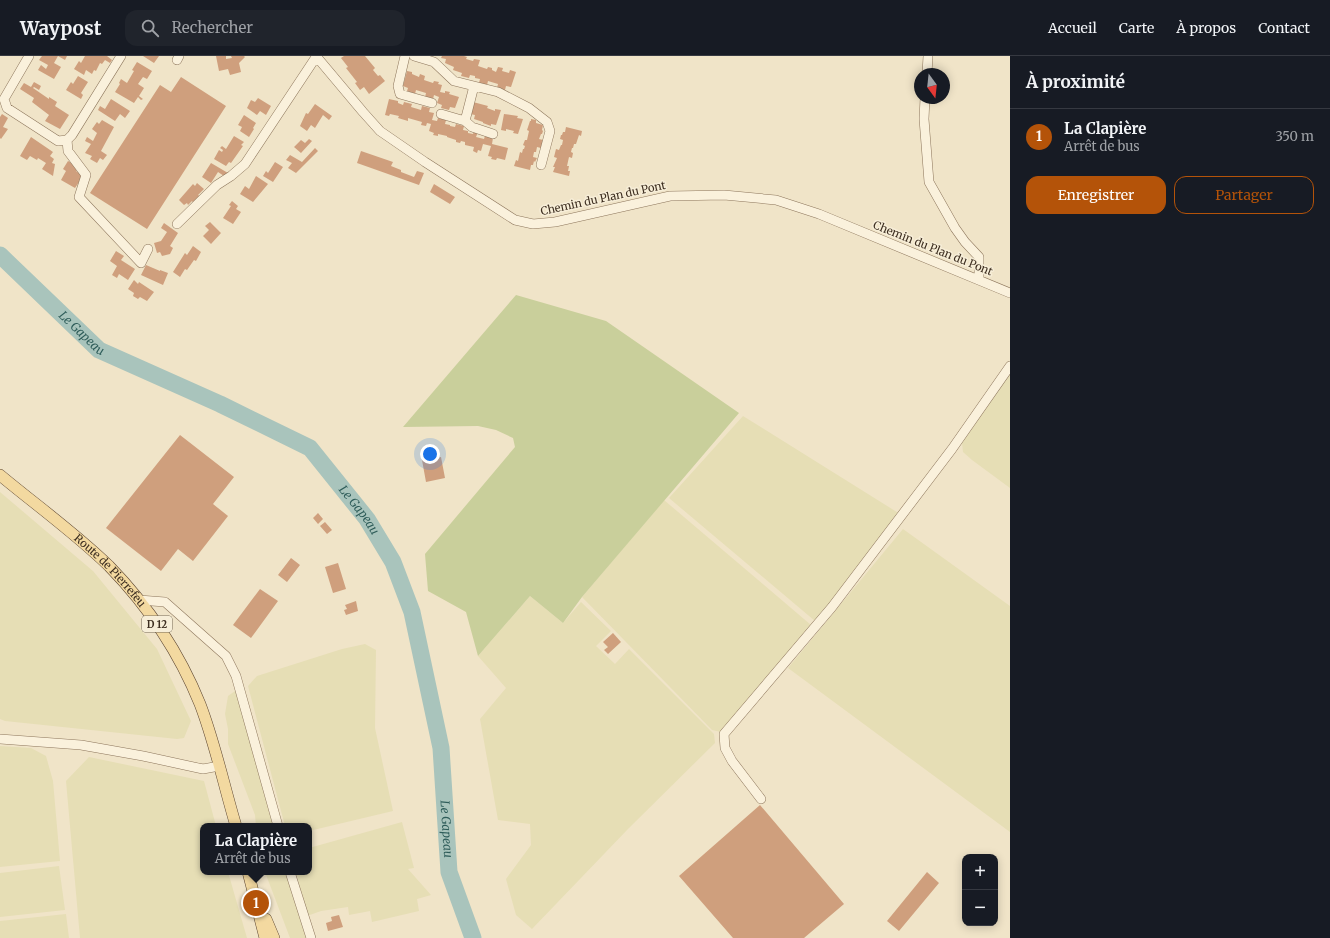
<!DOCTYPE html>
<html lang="fr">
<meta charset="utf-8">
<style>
:root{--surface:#171b24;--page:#20242c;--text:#f1f3f6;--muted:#9ea1a6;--line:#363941;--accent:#b45309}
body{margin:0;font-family:Merriweather,serif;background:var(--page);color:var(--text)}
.controls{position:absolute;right:12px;bottom:12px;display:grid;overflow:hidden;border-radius:8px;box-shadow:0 2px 10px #0003}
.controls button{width:36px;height:36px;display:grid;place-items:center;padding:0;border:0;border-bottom:1px solid var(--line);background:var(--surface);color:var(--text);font:20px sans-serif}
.compass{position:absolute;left:914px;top:12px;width:36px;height:36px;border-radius:50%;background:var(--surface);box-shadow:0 2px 10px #0003;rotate:165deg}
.you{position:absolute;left:430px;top:398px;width:14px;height:14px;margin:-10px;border:3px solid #fff;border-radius:50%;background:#1a73e8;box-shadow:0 0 0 6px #1a73e833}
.badge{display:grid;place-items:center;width:26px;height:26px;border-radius:50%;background:var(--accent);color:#fff;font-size:13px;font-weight:700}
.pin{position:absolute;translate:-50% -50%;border:2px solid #fff;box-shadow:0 1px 4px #0006}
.popup{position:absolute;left:200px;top:767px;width:112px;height:52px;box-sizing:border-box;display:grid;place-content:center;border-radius:8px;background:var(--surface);filter:drop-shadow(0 1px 3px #0005);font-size:13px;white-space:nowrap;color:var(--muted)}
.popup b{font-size:15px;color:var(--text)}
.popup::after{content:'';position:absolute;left:50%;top:100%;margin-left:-8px;border:8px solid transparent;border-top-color:var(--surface)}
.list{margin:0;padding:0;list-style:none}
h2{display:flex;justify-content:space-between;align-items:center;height:52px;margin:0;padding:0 16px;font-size:17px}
h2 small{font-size:13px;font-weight:400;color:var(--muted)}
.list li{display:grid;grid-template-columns:26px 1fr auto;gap:12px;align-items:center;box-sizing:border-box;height:56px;padding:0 16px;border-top:1px solid var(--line)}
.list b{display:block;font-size:15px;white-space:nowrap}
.list p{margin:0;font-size:13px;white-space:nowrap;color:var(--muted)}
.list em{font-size:13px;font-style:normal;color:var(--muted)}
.actions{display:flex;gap:8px;padding:12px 16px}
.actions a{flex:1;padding:9px 0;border:1px solid var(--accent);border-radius:12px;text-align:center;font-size:14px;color:var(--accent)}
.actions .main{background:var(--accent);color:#fff}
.icon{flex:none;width:22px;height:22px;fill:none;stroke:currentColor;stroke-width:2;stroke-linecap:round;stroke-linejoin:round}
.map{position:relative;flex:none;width:1010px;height:882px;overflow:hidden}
header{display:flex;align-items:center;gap:24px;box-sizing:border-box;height:56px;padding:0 20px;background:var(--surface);border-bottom:1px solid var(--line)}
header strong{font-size:19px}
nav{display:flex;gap:22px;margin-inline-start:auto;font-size:14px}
.search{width:280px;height:36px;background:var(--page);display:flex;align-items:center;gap:10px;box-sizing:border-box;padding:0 14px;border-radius:12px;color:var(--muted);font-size:15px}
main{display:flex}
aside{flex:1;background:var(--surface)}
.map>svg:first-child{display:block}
</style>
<header>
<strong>Waypost</strong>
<div class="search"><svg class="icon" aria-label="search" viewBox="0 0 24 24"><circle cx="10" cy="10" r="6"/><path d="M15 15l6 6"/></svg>Rechercher</div>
<nav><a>Accueil</a><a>Carte</a><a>À propos</a><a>Contact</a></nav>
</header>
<main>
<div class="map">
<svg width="1010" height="882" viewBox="0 0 1010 882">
<rect width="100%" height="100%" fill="#f0e4c8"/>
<path fill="#e6deb5" d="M 1010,318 L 1010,432 L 972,404 L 963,396 L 962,387 Z
M 743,360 L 900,458 L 837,541 L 815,565 L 669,442 Z
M 0,436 L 93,515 L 157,593 L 191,665 L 184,682 L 177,683 L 5,665 L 0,663 Z
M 664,444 L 811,569 L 721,676 L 712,674 L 582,541 Z
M 903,473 L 1010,550 L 1010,776 L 788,612 Z
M 530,540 L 563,567 L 581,546 L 611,575 L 596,590 L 615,608 L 629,593 L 714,678 L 715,687 L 628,773 L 532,873 L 516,859 L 506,823 L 531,789 L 530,768 L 498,764 L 480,663 L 506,632 L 478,600 Z
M 365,588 L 376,594 L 375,672 L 393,755 L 309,775 L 309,770 L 285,770 L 248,630 L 257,620 L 342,593 Z
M 235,635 L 242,651 L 274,770 L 256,770 L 255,759 L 228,688 L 228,673 L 225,658 L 228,640 Z
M 0,690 L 31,692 L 46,700 L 53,725 L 60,805 L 0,811 Z
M 89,701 L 204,725 L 216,770 L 203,770 L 203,816 L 228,816 L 247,882 L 80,882 L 66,725 Z
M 402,766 L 414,812 L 408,813 L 431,839 L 417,843 L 419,855 L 372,866 L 370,855 L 349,859 L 348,851 L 321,855 L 307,860 L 296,816 L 309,816 L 309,792 Z
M 59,810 L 65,854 L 0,861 L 0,817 Z
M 265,816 L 287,816 L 308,882 L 290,882 Z
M 66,858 L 69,882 L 0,882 L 0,865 Z"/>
<path fill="#c9cf9b" d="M 516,239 L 606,265 L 739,357 L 582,541 L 563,567 L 530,540 L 478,600 L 466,556 L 428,535 L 425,498 L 515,391 L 513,382 L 496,374 L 478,370 L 403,371 Z"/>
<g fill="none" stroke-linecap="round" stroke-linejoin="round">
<path stroke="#a9c4bc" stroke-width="17" id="s1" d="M 0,199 L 99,294 L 220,348 L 310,392 L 367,463 L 393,506 L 412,556 L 441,692 L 449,816 L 473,882"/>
</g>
<path fill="#cf9f7d" d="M 42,0 L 67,0 L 65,4 L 58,0 L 54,7 L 61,11 L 54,23 L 38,14 L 41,9 L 46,13 L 48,9 L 39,4 Z
M 85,0 L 107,0 L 112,4 L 110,7 L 105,4 L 102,8 L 100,7 L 96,15 L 94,14 L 92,18 L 86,14 L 84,19 L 74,13 L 79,5 L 81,7 Z
M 143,0 L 159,0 L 154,7 Z
M 216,0 L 226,0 L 226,3 L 232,2 L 231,0 L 244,0 L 245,1 L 239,7 L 241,16 L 230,19 L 228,13 L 219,15 Z
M 344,0 L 365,0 L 375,12 L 373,14 L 378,20 L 380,19 L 385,25 L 369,38 L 364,31 L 360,34 L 355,27 L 357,26 L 346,12 L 348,11 L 341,2 Z
M 442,0 L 464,0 L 467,1 L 466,3 L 473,5 L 474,3 L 480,4 L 478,10 L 487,13 L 488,11 L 492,12 L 492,14 L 496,16 L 498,11 L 503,12 L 502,15 L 509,17 L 510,14 L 516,16 L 511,31 L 506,30 L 505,34 L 497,32 L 498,28 L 488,25 L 487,29 L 479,27 L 480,23 L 475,22 L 475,20 L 470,19 L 469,22 L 461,20 L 462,17 L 453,14 L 454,11 L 445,7 L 446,3 L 441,2 Z
M 137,6 L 152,15 L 147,23 L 143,21 L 138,28 L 144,32 L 139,40 L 143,43 L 141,44 L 138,41 L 134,47 L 115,36 L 120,28 L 119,27 L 121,23 L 127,27 L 134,15 L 132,14 Z
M 407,15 L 412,16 L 412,18 L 419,21 L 420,18 L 425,20 L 424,24 L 433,27 L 434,25 L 439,26 L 438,28 L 442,29 L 440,36 L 445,37 L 445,35 L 450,36 L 449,38 L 459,41 L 455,52 L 450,51 L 449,54 L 441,52 L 442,49 L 437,47 L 439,41 L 434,39 L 433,43 L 425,41 L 426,37 L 416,34 L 415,38 L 407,35 L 408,32 L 403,30 Z
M 78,20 L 88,26 L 81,37 L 83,39 L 81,43 L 66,34 L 71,26 L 73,28 Z
M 181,21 L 226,50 L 147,173 L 90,137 L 160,29 L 171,36 Z
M 34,26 L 41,30 L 39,34 L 34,31 L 33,32 L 49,43 L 49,41 L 57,46 L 55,50 L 69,59 L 60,73 L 45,65 L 49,59 L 32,46 L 34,42 L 20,33 L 24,27 L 31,31 Z
M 258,42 L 271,50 L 266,59 L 260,55 L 257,59 L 247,52 L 251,44 L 255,46 Z
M 111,43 L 130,55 L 125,62 L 120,58 L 115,65 L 98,54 L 100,50 L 105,53 Z
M 389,43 L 398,45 L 398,47 L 403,49 L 404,46 L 412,48 L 411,51 L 421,54 L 422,50 L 430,52 L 429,56 L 434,57 L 432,64 L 437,65 L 438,62 L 446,64 L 445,68 L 450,69 L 450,70 L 455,71 L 456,68 L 464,70 L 463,74 L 468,75 L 468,77 L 473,78 L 474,75 L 478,76 L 476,81 L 484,83 L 485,80 L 493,82 L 492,88 L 508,92 L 505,104 L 497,102 L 496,104 L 491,103 L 492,101 L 488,100 L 491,90 L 483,88 L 481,95 L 478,94 L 477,97 L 473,95 L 474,91 L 465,89 L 465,86 L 461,85 L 460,87 L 456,86 L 456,84 L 447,81 L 447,80 L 438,78 L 438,80 L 433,79 L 434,77 L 429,75 L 431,68 L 427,67 L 426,70 L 421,69 L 422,66 L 408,62 L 408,65 L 398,62 L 399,60 L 390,58 L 389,60 L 385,59 Z
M 473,46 L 488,50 L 487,52 L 495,55 L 495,53 L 501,54 L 496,69 L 491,68 L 491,70 L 483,67 L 483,66 L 474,63 L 475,59 L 470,58 Z
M 315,48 L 332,60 L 329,64 L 323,59 L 315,72 L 311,69 L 307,75 L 300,70 L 306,57 L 308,58 Z
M 2,58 L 8,62 L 3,71 L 8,73 L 1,83 L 0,82 L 0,61 Z
M 504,58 L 518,60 L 517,62 L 523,63 L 518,78 L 513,77 L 514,75 L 506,73 L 506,75 L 501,74 Z
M 244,59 L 256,67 L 253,72 L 254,73 L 249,81 L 240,75 L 242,71 L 238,69 Z
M 531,63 L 536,64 L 536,67 L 543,69 L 542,74 L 543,75 L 542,78 L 541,78 L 539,83 L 543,84 L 541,92 L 537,91 L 536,96 L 534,96 L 533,101 L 537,102 L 535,106 L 534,105 L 533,109 L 531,109 L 530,114 L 514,110 L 516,104 L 518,105 L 520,96 L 522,97 L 523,93 L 524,93 L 525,90 L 523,89 L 525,84 L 527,84 L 529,75 L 527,74 L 530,65 L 531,65 Z
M 102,64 L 114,71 L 101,95 L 107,99 L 103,104 L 100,102 L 97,107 L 90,103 L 92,100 L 85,97 L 91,88 L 85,85 L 87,81 L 93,85 L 97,77 L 92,73 L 97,66 L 99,68 Z
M 566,71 L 582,75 L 581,80 L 579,79 L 576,88 L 574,88 L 573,92 L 572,92 L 571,96 L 573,97 L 572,102 L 569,101 L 567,110 L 569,110 L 568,115 L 570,115 L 569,120 L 553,116 L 555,111 L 553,111 L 557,102 L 554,101 L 556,93 L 559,94 L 561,89 L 562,89 L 563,84 L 560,83 L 561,79 L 562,79 L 563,76 L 565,76 Z
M 234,80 L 244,86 L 241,89 L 243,90 L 231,107 L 229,106 L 226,110 L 214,103 L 219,94 L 222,96 L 223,94 L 220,92 L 222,90 L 226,93 Z
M 31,81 L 53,96 L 50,100 L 54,103 L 52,107 L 55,108 L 53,120 L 42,113 L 46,107 L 38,102 L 37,104 L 30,100 L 27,104 L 20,100 Z
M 309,83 L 312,85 L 301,97 L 294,91 L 301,84 L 305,87 Z
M 315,92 L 318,95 L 296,117 L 288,112 L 292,107 L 286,104 L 290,99 L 302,106 Z
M 361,95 L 393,106 L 391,110 L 401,114 L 401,116 L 414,121 L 417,115 L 424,117 L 419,129 L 357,107 Z
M 68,105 L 79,111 L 76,115 L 83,120 L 75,132 L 61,124 L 66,115 L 63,113 Z
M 275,106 L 283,111 L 273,126 L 263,120 L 266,115 L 268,117 Z
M 211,107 L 228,117 L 224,120 L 218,116 L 211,127 L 202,121 Z
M 256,120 L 268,128 L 253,146 L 240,138 L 245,130 L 249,133 Z
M 197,127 L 204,133 L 198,139 L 201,141 L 194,148 L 192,145 L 188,149 L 187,147 L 184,149 L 179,144 L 193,128 L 195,130 Z
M 434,128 L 455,141 L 450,148 L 430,136 Z
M 232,145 L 238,150 L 236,153 L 241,156 L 233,168 L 223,162 L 231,150 L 229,149 Z
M 210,166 L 221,177 L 211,188 L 203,180 L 209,174 L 205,170 Z
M 164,167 L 178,177 L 170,190 L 173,192 L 170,198 L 162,200 L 160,196 L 157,197 L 154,187 L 161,185 L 167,176 L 161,172 Z
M 193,190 L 201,196 L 196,205 L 194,204 L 187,214 L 185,213 L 180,221 L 173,216 L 185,197 L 187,199 Z
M 116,195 L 124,200 L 121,204 L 135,213 L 128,224 L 119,218 L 117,222 L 112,219 L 117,210 L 110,205 Z
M 146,209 L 160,215 L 160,214 L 168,217 L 163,229 L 141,219 Z
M 134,224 L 138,228 L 139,226 L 154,236 L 147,245 L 140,241 L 138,243 L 133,240 L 134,237 L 128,233 Z
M 180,379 L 234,421 L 213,448 L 228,460 L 193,505 L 178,493 L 161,515 L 106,472 Z
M 441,401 L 445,422 L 426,426 L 422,404 Z
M 318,457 L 323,463 L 318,468 L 313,462 Z
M 325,466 L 332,474 L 327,478 L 320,470 Z
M 291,502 L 300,509 L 287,526 L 278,519 Z
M 338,507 L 346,533 L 333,537 L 325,511 Z
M 260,533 L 278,545 L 251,582 L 233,569 Z
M 356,545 L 358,555 L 346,559 L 344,554 L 347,553 L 345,549 Z
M 613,577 L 621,586 L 608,598 L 604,594 L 608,591 L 603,586 Z
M 760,749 L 844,848 L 804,882 L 733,882 L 679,820 Z
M 927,816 L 939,827 L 899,875 L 887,865 Z
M 339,859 L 343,871 L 328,875 L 326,867 L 332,865 L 331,861 Z"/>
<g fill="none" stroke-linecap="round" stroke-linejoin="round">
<g stroke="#8d765c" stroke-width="10">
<path id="minor" d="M 29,0 L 4,43 L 7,52 L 58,85 L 67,84 L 72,79 L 121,0
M 316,0 L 363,56 L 380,75 L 425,106 L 515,164 L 533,168 L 555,166 L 670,140 L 724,139 L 776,144 L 819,158 L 1010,237
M 405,0 L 398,30 L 400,38 L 432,47
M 414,0 L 434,6 L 454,25 L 498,36 L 529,52 L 547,66 L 550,75 L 541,109
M 177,4 L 179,0
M 927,18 L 928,0
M 925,42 L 924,63 L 929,126 L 955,172 L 965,186 L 979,201 L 979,224
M 441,58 L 465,65 L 474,30
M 465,65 L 472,71 L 493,78
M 67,84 L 68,95 L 86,119 L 79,141 L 141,207 L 148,193
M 177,168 L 217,129 L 231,120 L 245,108 L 316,1
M 139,544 L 165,546 L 226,600 L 236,620 L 278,770
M 0,683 L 81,689 L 143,700 L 203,713 L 219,710
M 761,743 L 732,705 L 725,692 L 724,678 L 832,551 L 952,393 L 1010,310
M 290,816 L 311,882"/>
</g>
<g stroke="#5b4430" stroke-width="12">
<g id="major">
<path id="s2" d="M 0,419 C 36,449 75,477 109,510 C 148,550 179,596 200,648 C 215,687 224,730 236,770"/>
<path d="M 248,816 L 265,882"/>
<path d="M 266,863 L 274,882"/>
</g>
</g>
<use href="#minor" stroke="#faf1dc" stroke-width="9"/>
<use href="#major" stroke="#f3d9a0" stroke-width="11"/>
</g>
<g text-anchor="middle" stroke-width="3" stroke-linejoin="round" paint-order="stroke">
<rect fill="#f7eed8" stroke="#756857" stroke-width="1" x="142" y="560" width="30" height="16" rx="3"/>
<g font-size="10" font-weight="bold" fill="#3d2e20">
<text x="157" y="572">D 12</text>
</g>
<g font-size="11" fill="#3d2e20" stroke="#f7eed8">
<text transform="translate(603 142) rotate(-12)" y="4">Chemin du Plan du Pont</text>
<text transform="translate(933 192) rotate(22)" y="4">Chemin du Plan du Pont</text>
<text dy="4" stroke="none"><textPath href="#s2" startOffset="146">Route de Pierrefeu</textPath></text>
</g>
<g font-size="12" font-style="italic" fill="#2f5d5a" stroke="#f7eed8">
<text dy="4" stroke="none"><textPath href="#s1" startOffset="113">Le Gapeau</textPath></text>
<text dy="4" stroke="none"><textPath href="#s1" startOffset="449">Le Gapeau</textPath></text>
<text dy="4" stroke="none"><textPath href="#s1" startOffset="785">Le Gapeau</textPath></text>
</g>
</g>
</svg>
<div class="controls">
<button>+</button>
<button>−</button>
</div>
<svg class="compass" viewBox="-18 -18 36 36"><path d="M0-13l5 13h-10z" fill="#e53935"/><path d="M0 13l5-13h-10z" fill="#9ea1a6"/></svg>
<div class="you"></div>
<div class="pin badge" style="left:256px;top:847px">1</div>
<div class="popup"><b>La Clapière</b>Arrêt de bus</div>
</div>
<aside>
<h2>À proximité<small></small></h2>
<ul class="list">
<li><span class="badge">1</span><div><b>La Clapière</b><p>Arrêt de bus</p></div><em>350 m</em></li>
</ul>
<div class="actions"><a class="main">Enregistrer</a><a>Partager</a></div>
</aside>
</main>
